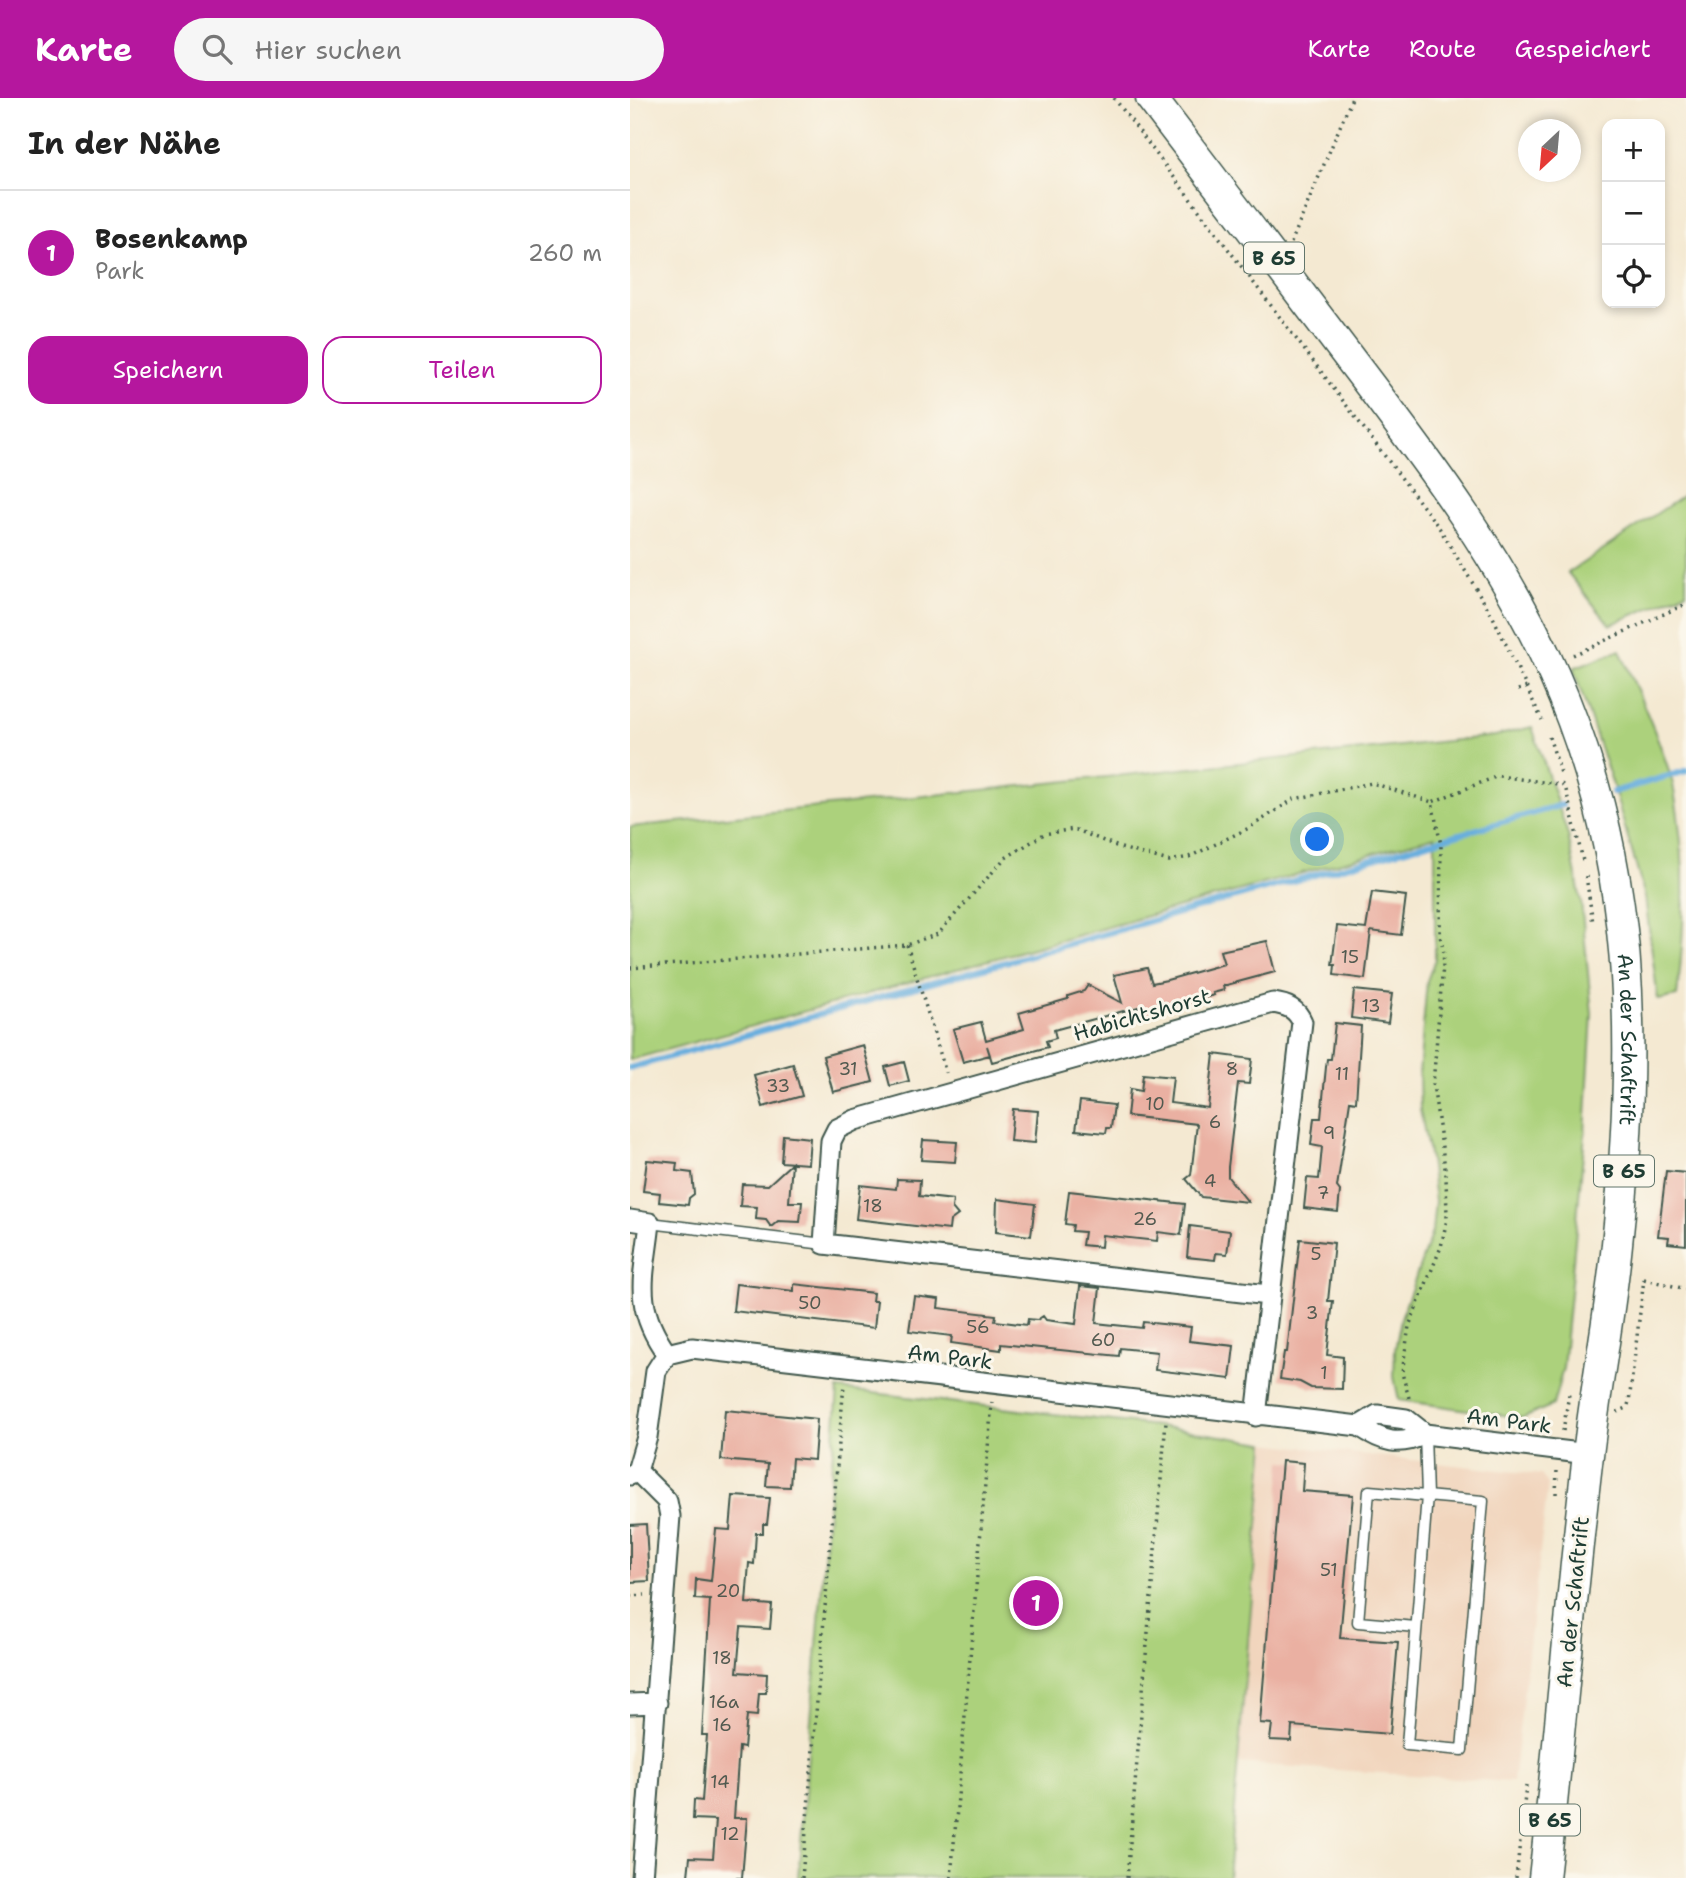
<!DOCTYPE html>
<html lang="de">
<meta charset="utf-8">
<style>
:root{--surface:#fff;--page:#f6f6f6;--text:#222;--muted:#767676;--line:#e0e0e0;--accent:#b5179e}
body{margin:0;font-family:"Shantell Sans",sans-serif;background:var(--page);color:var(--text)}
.controls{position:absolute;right:21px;top:21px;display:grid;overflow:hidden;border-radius:14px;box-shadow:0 4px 10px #0003}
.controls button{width:63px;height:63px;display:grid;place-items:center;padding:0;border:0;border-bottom:2px solid var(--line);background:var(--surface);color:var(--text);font:35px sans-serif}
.compass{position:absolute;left:888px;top:21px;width:63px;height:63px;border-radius:50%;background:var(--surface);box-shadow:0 4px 10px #0003;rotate:206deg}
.you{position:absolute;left:688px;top:742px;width:24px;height:24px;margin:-18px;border:5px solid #fff;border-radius:50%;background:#1a73e8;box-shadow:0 0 0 10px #1a73e833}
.badge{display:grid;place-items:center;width:46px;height:46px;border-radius:50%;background:var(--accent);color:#fff;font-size:23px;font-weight:700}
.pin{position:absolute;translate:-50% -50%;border:4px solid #fff;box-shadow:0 2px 7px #0006}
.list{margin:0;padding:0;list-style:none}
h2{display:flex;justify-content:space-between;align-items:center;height:91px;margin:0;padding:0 28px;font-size:30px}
h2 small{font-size:23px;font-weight:400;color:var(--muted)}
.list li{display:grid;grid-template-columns:46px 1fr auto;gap:21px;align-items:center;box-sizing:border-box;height:126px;padding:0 28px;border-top:2px solid var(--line)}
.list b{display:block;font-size:26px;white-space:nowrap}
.list p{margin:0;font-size:23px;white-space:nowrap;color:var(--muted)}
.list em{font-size:23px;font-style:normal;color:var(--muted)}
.actions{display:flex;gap:14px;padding:21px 28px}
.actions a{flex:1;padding:16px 0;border:2px solid var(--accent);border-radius:21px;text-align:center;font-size:24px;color:var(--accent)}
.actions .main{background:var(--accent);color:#fff}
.icon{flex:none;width:38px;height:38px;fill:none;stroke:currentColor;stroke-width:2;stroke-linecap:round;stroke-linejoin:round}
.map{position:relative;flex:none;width:1056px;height:1780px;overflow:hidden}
header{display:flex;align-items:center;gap:42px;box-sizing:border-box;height:98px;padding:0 35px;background:var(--accent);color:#fff}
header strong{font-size:33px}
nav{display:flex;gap:38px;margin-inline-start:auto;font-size:24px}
.search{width:490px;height:63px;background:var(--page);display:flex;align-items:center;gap:18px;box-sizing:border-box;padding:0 24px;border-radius:38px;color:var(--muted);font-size:26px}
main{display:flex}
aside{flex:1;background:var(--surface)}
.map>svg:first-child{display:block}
</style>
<header>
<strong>Karte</strong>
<div class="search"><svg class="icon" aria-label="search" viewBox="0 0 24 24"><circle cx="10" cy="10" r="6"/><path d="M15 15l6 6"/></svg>Hier suchen</div>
<nav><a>Karte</a><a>Route</a><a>Gespeichert</a></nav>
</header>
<main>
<aside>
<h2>In der Nähe<small></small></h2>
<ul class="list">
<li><span class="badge">1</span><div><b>Bosenkamp</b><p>Park</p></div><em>260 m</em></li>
</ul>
<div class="actions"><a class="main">Speichern</a><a>Teilen</a></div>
</aside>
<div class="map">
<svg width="1056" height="1780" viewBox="0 0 1056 1780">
<rect width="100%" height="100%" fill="#fbf7ec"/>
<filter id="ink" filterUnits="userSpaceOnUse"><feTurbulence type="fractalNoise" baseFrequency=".0143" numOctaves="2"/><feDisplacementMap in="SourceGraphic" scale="14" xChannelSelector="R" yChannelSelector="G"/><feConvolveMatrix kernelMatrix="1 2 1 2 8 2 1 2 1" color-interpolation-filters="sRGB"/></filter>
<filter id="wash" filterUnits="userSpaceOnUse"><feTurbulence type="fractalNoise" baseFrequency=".00686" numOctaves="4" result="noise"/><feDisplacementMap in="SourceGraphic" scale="28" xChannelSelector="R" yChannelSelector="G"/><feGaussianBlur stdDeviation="1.57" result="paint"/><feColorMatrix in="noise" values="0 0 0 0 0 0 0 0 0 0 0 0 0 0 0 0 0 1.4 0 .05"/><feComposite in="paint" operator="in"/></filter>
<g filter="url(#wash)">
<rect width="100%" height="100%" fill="#f4e9d2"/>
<path fill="#f1d5bd" d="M 635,1345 L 911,1377 L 918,1386 L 883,1684 L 608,1665 Z"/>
<path fill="#acd17b" stroke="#668758" stroke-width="2" d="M 1056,396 L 1056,494 L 980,527 L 938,475 Z
M 990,552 C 1008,596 1030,640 1043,686 C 1056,755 1056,829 1047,898 L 1028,902 L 1015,799 L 982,684 L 943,570 Z
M 902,629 L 938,737 L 951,803 L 962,916 L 955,1035 L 933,1270 L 923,1307 L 893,1320 L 769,1302 L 764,1279 L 765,1252 L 771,1220 L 802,1134 L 805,1103 L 800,1061 L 790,1012 L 789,976 L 797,883 L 805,861 L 805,738 L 0,962 L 0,729 L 865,638 Z
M 208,1291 L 535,1329 L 635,1345 L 598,1780 L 168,1780 Z"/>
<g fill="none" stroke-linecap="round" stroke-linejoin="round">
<path stroke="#68aede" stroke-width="6" d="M 983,694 L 1056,673
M 0,970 L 932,707"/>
</g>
<g id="blocks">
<path fill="#eab0a2" d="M 742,794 L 776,798 L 771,837 L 741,833 L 735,881 L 704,877 L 705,867 L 702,867 L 707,828 L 736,831 Z
M 637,843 L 645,874 L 593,888 L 594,892 L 583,895 L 584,897 L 510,918 L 508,909 L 424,932 L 426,940 L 416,943 L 418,949 L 362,964 L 357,948 L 360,957 L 333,964 L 323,931 L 351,924 L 356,942 L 394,931 L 389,915 L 438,901 L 438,898 L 454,893 L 458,887 L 492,905 L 484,877 L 517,870 L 522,885 L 537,882 L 594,866 L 590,853 Z
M 724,892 L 762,896 L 758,925 L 721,920 Z
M 705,925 L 731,928 L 726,1004 L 720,1003 L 707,1089 L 710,1093 L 708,1114 L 674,1110 L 677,1080 L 689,1081 L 692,1049 L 681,1047 L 684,1020 L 691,1020 L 696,969 L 697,961 L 701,961 Z
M 233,947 L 243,984 L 203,994 L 193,958 Z
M 584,956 L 622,961 L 619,986 L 608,985 L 598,1069 L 598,1079 L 618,1104 L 571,1099 L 556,1081 L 561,1077 L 567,1026 L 497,1018 L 500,991 L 511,993 L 513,976 L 543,979 L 540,1005 L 578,1010 Z
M 274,964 L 279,983 L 260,988 L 255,969 Z
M 163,966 L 172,998 L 133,1009 L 124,977 Z
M 450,1003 L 484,1007 L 481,1030 L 477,1030 L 476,1035 L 446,1032 Z
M 383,1011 L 408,1013 L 405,1045 L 380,1043 Z
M 153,1037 L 180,1040 L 178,1066 L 151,1064 Z
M 293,1042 L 327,1044 L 325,1064 L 291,1062 Z
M 17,1062 L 47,1065 L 46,1073 L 62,1075 L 64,1096 L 59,1100 L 58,1107 L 29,1104 L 30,1095 L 13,1093 Z
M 162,1065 L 159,1104 L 172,1104 L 170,1124 L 148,1123 L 141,1129 L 136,1122 L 126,1121 L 127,1109 L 110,1108 L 112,1086 L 138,1087 Z
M 1036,1073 L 1056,1075 L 1056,1147 L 1038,1145 L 1039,1139 L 1028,1138 Z
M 267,1081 L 290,1082 L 289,1098 L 323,1102 L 322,1110 L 328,1117 L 320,1123 L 319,1132 L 226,1121 L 230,1087 L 266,1091 Z
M 439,1093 L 555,1106 L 551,1137 L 528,1134 L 527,1143 L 472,1137 L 471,1149 L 452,1147 L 454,1134 L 442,1133 L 443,1127 L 435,1126 Z
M 367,1101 L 405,1106 L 401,1138 L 366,1134 Z
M 560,1128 L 600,1133 L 597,1156 L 586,1155 L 585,1162 L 557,1159 Z
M 670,1141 L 704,1145 L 698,1203 L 703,1203 L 697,1257 L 713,1259 L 712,1291 L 681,1290 L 670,1284 L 650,1281 L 654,1254 L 657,1254 Z
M 106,1186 L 164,1193 L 164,1186 L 243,1195 L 242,1203 L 247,1203 L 244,1230 L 103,1213 Z
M 450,1188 L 470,1190 L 466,1225 L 512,1230 L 513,1224 L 561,1229 L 559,1243 L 604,1248 L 600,1281 L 525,1272 L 527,1254 L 490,1250 L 489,1258 L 371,1246 L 371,1252 L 321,1245 L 322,1238 L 279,1233 L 284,1198 L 309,1201 L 308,1210 L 366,1217 L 365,1223 L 397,1227 L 398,1221 L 407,1222 L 413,1218 L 416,1222 L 446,1226 Z
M 95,1312 L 187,1321 L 184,1362 L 162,1360 L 160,1389 L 136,1388 L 138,1366 L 91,1362 Z
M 652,1363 L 674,1365 L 672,1393 L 723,1397 L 710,1540 L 768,1544 L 760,1636 L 662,1628 L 661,1643 L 640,1642 L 642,1626 L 630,1625 Z
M 103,1398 L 140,1400 L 137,1426 L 133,1426 L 133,1435 L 126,1435 L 124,1466 L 119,1465 L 116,1505 L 142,1507 L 140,1531 L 111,1529 L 107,1574 L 137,1576 L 136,1595 L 129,1595 L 127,1618 L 117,1617 L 114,1650 L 109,1649 L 104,1720 L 117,1720 L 112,1780 L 72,1780 L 58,1778 L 60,1759 L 83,1760 L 86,1722 L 63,1721 L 64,1702 L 72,1703 L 77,1637 L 72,1637 L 80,1502 L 65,1501 L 66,1481 L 81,1483 L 86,1431 L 100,1432 Z
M 16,1426 L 19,1483 L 0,1484 L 0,1427 Z"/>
</g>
</g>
<g filter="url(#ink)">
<use href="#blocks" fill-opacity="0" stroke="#3f574c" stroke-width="2"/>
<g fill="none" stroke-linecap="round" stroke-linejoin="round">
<g stroke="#3f574c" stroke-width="13">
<path id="service" d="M 20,1125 L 194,1146
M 786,1529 L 728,1524 L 739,1393 L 853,1403 L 832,1652 L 777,1647 L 797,1398 L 795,1336"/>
</g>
<g stroke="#3f574c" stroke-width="23">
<path id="minor" d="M 0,1122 L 20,1125 C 14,1180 2,1207 37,1256
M 626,1318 L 672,924 C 667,911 657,907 643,905 L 225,1022 L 207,1031 L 201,1043 L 194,1146 L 638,1197
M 729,1328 L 747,1317 L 776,1321 L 795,1336 L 958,1356
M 7,1373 L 37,1403 L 40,1418 L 12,1780
M 0,1377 L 7,1373 L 17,1339 L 26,1273 L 37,1256 L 62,1250 L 729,1328 C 753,1344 769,1349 795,1336
M 0,1606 L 27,1605"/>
</g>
<g stroke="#3f574c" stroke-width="33">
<g id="primary">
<path id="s1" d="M 521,0 C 590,90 658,179 726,269 C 800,366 875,465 924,577 C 1007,766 1008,946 987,1146 C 980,1217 966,1287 958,1357 C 941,1498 930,1639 914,1780"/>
</g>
</g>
<path stroke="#3f574c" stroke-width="3.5" stroke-dasharray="2 5" stroke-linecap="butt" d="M 484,0 L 810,431 L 863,519 L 912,622
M 661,145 L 722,0
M 943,557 L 1056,506
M 888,592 L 900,588
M 919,639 L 932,678
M 936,692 L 953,763
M 956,778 L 963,825
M 277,847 L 316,975
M 0,870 L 277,847 L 308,836 L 374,761 L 414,736 L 444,731 L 491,750 L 539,763 L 559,759 L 619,730 L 664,701 L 742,685 L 802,704
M 1014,1181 L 1056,1191
M 779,1300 L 772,1275 L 779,1228 L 811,1149 L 817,1121 L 816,1077 L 803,986 L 814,855 L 810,838 L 811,747 L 802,704 L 868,678 L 935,687
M 987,1314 L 997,1310 L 999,1304 L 1014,1181
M 933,1333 L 939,1296
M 926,1396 L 927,1372
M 0,1498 L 15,1497
M 172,1780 L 214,1286
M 321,1780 L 362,1304
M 497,1780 L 536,1323
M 886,1780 L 896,1688"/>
<use href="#service" stroke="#fff" stroke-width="10"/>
<use href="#minor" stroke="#fff" stroke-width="19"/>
<use href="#primary" stroke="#fff" stroke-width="30"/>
</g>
</g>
<g text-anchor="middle" stroke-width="6" stroke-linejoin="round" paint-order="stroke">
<g font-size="18" fill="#525a50">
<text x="720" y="865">15</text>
<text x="741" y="914">13</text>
<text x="218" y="977">31</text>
<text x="602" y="977">8</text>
<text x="712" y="982">11</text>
<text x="148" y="994">33</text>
<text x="525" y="1012">10</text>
<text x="585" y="1030">6</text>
<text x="699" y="1041">9</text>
<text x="580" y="1089">4</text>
<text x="693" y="1101">7</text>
<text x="243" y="1114">18</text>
<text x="515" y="1127">26</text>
<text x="686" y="1162">5</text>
<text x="180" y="1211">50</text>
<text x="682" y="1221">3</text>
<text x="348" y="1235">56</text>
<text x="473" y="1248">60</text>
<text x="694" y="1281">1</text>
<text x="699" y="1478">51</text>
<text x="98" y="1499">20</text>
<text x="92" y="1566">18</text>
<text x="94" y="1610">16a</text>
<text x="92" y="1633">16</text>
<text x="90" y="1690">14</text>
<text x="100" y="1742">12</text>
</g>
<g fill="#fbf7ec" stroke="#61756b" stroke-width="2">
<rect x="614" y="144.5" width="60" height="31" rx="5"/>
<rect x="964" y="1057.5" width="60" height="31" rx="5"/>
<rect x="890" y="1706.5" width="60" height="31" rx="5"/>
</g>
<g font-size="19" font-weight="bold" fill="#1f3d34">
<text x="644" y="167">B 65</text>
<text x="994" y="1080">B 65</text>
<text x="920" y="1729">B 65</text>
</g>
<g font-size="21" fill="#1f3d34" stroke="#fbf7ec">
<text transform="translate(512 917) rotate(-16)" y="7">Habichtshorst</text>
<text dy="7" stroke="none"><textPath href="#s1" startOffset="1080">An der Schaftrift</textPath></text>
<text transform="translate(320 1259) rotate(7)" y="7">Am Park</text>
<text transform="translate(879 1323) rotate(7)" y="7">Am Park</text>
<text transform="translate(943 1504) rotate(-84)" y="7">An der Schaftrift</text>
</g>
</g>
</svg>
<div class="controls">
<button>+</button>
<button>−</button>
<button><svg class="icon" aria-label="locate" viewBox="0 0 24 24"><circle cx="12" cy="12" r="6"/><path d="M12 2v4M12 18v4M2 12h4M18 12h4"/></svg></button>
</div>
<svg class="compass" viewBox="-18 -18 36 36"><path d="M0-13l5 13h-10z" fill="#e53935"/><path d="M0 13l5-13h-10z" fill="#767676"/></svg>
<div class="you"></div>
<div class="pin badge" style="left:406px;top:1505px">1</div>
</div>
</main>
